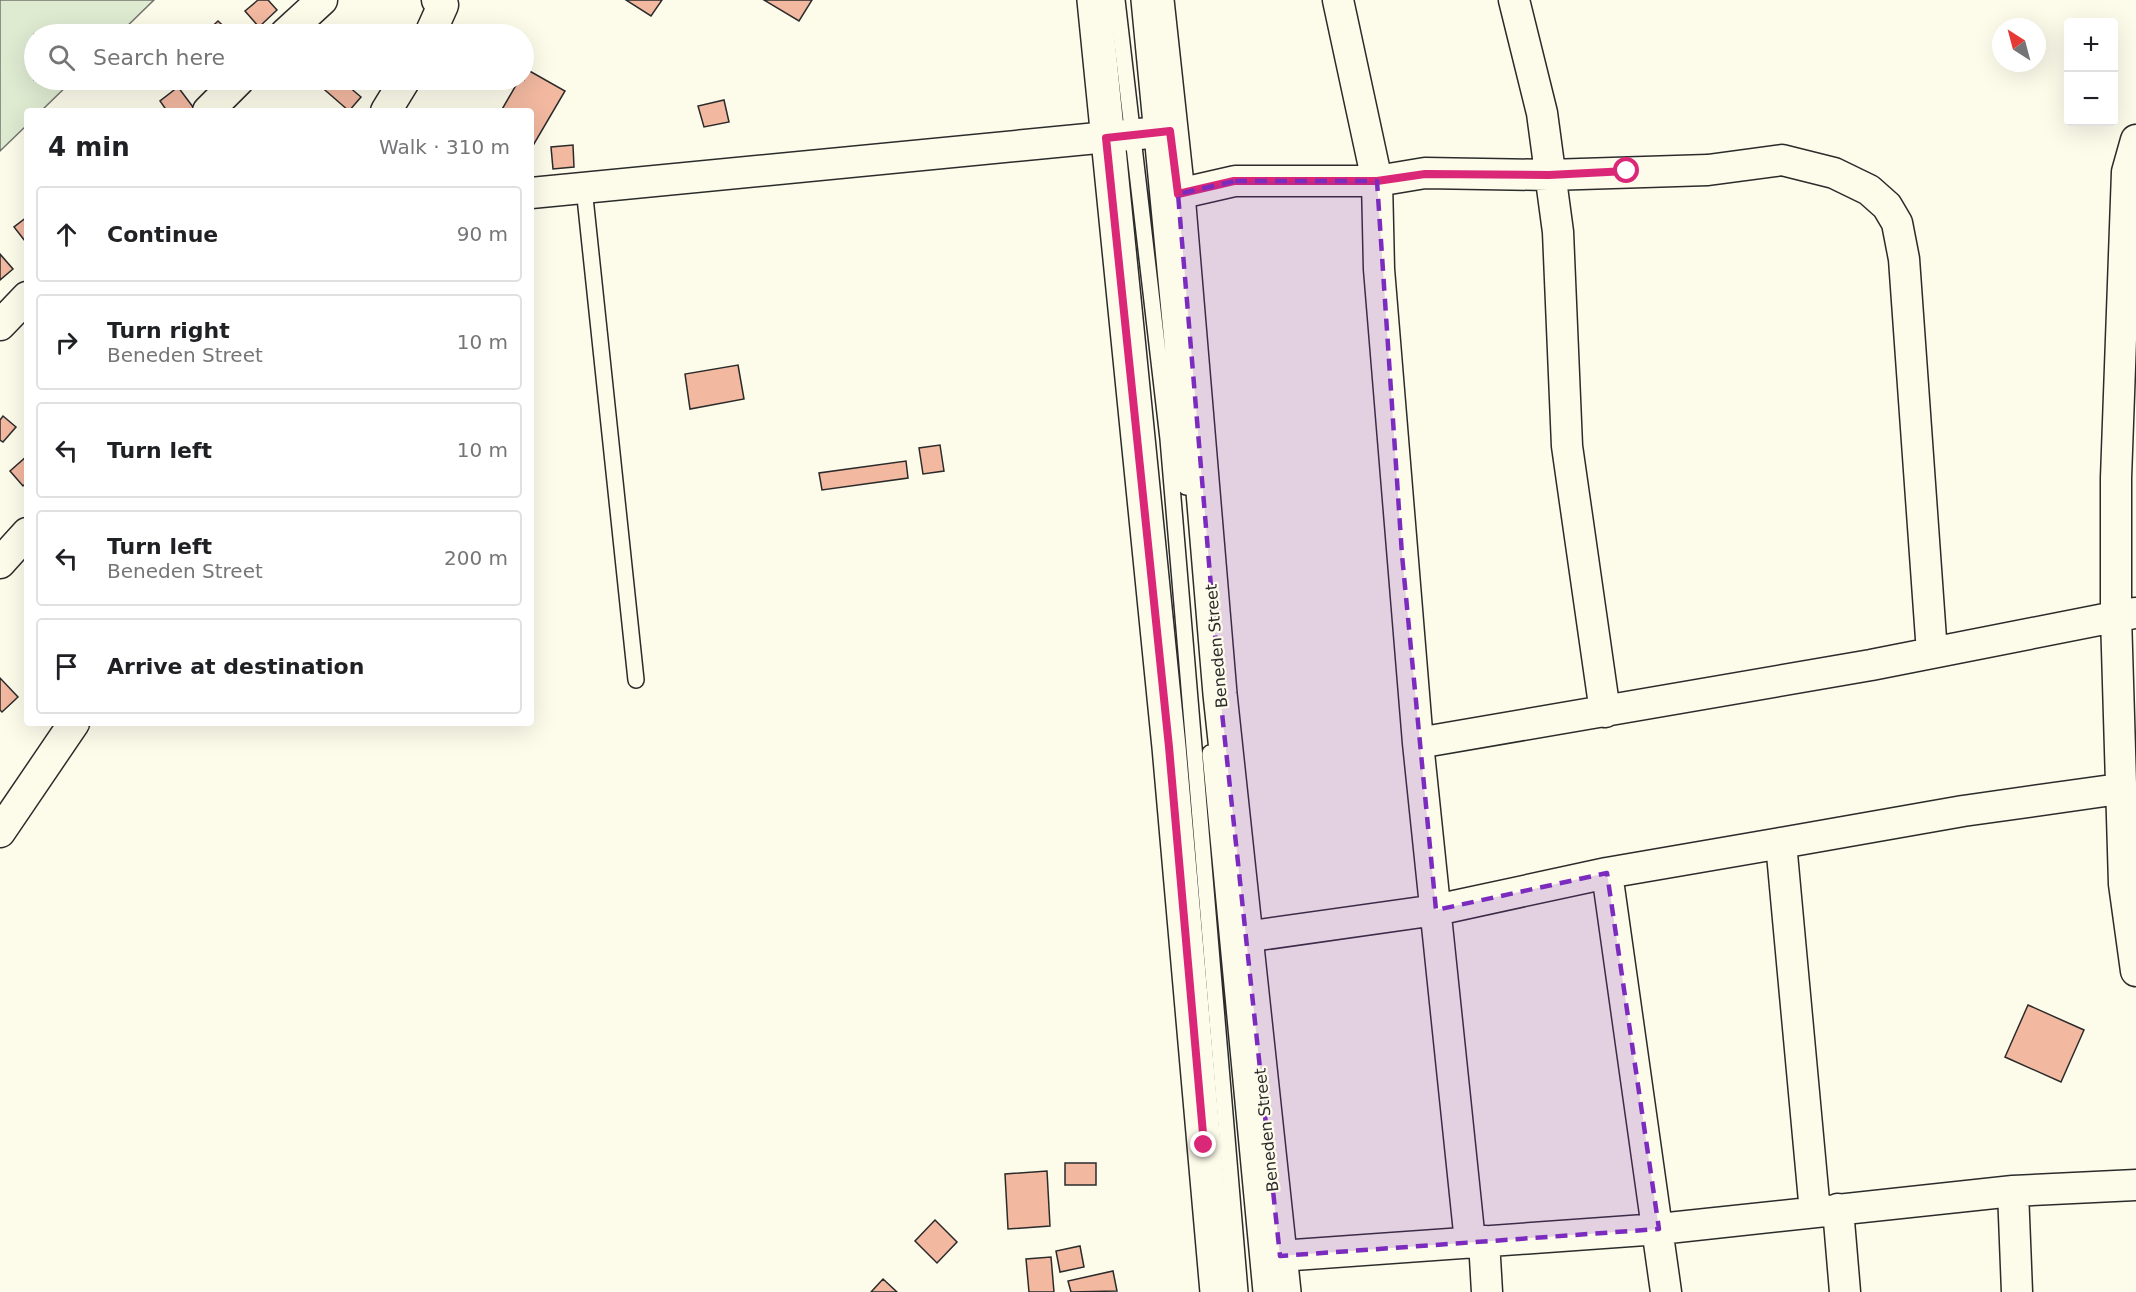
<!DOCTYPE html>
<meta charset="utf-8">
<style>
:root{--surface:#fff;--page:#f2f2f2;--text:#202124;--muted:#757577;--line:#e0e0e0}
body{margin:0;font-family:"DejaVu Sans",sans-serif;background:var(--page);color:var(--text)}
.controls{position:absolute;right:18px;top:18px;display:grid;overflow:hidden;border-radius:6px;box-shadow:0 6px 24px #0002}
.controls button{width:54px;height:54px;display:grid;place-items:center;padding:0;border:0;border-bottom:2px solid var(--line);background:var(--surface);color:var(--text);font:30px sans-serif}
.compass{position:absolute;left:1992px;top:18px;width:54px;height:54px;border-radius:50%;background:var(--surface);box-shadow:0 6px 24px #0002;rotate:324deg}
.stop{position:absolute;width:18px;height:18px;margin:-14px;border:4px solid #db2777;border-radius:50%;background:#fff}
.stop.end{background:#db2777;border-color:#fff;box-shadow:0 2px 6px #0008}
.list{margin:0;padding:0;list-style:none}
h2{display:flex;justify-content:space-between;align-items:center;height:78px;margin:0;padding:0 24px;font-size:26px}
h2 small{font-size:20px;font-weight:400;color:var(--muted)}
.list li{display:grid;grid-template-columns:39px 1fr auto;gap:18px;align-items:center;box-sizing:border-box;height:96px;margin:0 12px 12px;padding:0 12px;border:2px solid var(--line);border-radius:6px}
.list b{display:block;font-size:22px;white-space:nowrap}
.list p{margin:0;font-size:20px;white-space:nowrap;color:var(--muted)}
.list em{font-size:20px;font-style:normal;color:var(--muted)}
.icon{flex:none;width:33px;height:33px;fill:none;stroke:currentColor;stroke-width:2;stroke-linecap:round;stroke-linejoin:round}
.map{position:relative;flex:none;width:2136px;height:1292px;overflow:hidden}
.search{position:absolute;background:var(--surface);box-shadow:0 6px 24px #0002;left:24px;top:24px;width:510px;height:66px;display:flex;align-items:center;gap:15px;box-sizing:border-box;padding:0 21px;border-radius:33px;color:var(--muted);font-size:22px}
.panel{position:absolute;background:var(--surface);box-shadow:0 6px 24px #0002;left:24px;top:108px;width:510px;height:618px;border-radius:6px}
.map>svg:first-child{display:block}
</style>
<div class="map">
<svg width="2136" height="1292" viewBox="0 0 2136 1292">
<rect width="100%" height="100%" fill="#fdfbea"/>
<path fill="#deebd1" stroke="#74746e" stroke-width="1.5" d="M 0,0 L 154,0 L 119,34 L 34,34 L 34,80 L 73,80 L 41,111 L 27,111 L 27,125 L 0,151 Z"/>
<path fill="#f2b8a0" stroke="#2b2b2b" stroke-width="1.5" d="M 258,0 L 268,0 L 277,10 L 259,27 L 245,11 Z
M 626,0 L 662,0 L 651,16 Z
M 764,0 L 812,0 L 799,21 Z
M 218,21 L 232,34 L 204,34 Z
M 526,69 L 565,91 L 531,149 L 531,111 L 501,111 L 519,80 L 524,80 Z
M 322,80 L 341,80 L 361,97 L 349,111 L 318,84 Z
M 178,87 L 196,111 L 167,111 L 160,101 Z
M 724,100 L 729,122 L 704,127 L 698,106 Z
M 573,145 L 574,167 L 553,169 L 551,147 Z
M 27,217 L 27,240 L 25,241 L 14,227 Z
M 0,254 L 13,269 L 0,280 Z
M 738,365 L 744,399 L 690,409 L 685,374 Z
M 3,416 L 16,427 L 3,442 L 0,440 L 0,420 Z
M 940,445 L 944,471 L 923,474 L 919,448 Z
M 27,456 L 27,482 L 23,486 L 10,471 Z
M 906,461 L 908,478 L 822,490 L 819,473 Z
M 0,678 L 18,697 L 2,712 L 0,710 Z
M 2028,1005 L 2084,1030 L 2061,1082 L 2005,1057 Z
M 1065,1163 L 1096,1163 L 1096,1185 L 1065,1185 Z
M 1047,1171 L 1050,1226 L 1008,1229 L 1005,1174 Z
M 935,1220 L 957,1242 L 937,1263 L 915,1241 Z
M 1080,1246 L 1084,1267 L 1060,1272 L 1056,1251 Z
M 1051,1257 L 1054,1292 L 1029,1292 L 1026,1259 Z
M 1113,1271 L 1117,1291 L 1071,1292 L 1068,1281 Z
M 883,1279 L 897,1292 L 871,1292 Z"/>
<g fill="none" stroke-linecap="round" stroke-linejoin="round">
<g stroke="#2b2b2b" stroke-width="18">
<path id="service" d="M 1117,0 L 1168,439 L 1240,1292
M 1139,0 L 1186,487
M 584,188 L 636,680
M 1210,753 L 1261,1292"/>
</g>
<g stroke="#2b2b2b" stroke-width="33">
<path id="minor" d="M 1514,0 L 1542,113 L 1558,232 L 1567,446 L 1605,712
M 285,34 L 322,0
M 430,34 L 443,5 L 437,0
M 208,111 L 239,80
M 386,111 L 405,80
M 2136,140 L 2127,172 L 2116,478 L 2116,616 L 2124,884 L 2136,971
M 531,193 L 1170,131
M 1178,194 L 1235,181 L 1377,181 L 1338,0
M 0,325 L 27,297
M 0,563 L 27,533
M 1418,743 L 1871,665 L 2135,613
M 0,832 L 74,723
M 1781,843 L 1815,1212
M 1607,873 L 1666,1292
M 1245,937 L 1436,910 L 1607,873 L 1781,843 L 1963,811 L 2119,789
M 2013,1191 L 2017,1292
M 1838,1209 L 1845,1292
M 1484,1241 L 1487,1292
M 1470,1242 L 1418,743 L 1379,269 L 1377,181 L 1425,173 L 1549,175 L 1708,170 L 1782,160 L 1834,173 L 1869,190 L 1887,206 L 1897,223 L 1904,259 L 1932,653
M 1280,1256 L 1659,1229 L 2013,1191 L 2136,1185"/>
</g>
<g stroke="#2b2b2b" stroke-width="36">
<path id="secondary" d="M 1094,0 L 1169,747 L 1217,1292
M 1157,0 L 1178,194 L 1220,694 L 1284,1292"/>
</g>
<use href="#service" stroke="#fdfbea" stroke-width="15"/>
<use href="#minor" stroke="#fdfbea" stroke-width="30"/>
<use href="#secondary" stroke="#fdfbea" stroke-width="33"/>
</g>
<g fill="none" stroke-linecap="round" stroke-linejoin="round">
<path stroke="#db2777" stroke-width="8" d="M 1204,1145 L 1169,747 L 1106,138 L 1170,131 L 1178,194 L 1234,181 L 1377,181 L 1425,174 L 1549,175 L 1627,171"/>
</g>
<path fill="#7b2cbf" fill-opacity="0.2" stroke="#7b2cbf" stroke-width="4.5" stroke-dasharray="12 8" stroke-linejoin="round" d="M 1235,181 L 1377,181 L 1402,555 L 1436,910 L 1607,873 L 1659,1229 L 1280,1256 L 1220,694 L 1178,194 Z"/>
<g text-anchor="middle" stroke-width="4.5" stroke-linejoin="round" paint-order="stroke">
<g font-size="16" fill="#2b2b2b" stroke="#fdfbea">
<text transform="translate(1216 646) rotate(-95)" y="6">Beneden Street</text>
<text transform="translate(1266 1130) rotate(-96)" y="6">Beneden Street</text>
</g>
</g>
</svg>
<div class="controls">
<button>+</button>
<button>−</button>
</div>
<svg class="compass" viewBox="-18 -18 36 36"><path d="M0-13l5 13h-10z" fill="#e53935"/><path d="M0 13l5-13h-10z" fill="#757577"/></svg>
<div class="stop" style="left:1627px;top:171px"></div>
<div class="stop end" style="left:1204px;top:1145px"></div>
<div class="search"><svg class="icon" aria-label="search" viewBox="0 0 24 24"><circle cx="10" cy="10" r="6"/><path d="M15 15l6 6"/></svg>Search here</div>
<section class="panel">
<h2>4 min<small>Walk · 310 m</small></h2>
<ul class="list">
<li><svg class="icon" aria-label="ahead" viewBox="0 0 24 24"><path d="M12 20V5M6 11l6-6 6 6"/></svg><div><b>Continue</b></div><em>90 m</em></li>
<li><svg class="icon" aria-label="right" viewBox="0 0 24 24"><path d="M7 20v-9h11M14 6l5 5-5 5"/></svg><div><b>Turn right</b><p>Beneden Street</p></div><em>10 m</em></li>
<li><svg class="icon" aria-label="left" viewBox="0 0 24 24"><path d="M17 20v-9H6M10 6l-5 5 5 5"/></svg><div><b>Turn left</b></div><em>10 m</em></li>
<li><svg class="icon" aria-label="left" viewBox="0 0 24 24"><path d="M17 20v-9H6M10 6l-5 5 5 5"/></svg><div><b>Turn left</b><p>Beneden Street</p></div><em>200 m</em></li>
<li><svg class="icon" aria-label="arrive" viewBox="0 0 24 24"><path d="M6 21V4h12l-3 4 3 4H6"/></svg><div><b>Arrive at destination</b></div></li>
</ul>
</section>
</div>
